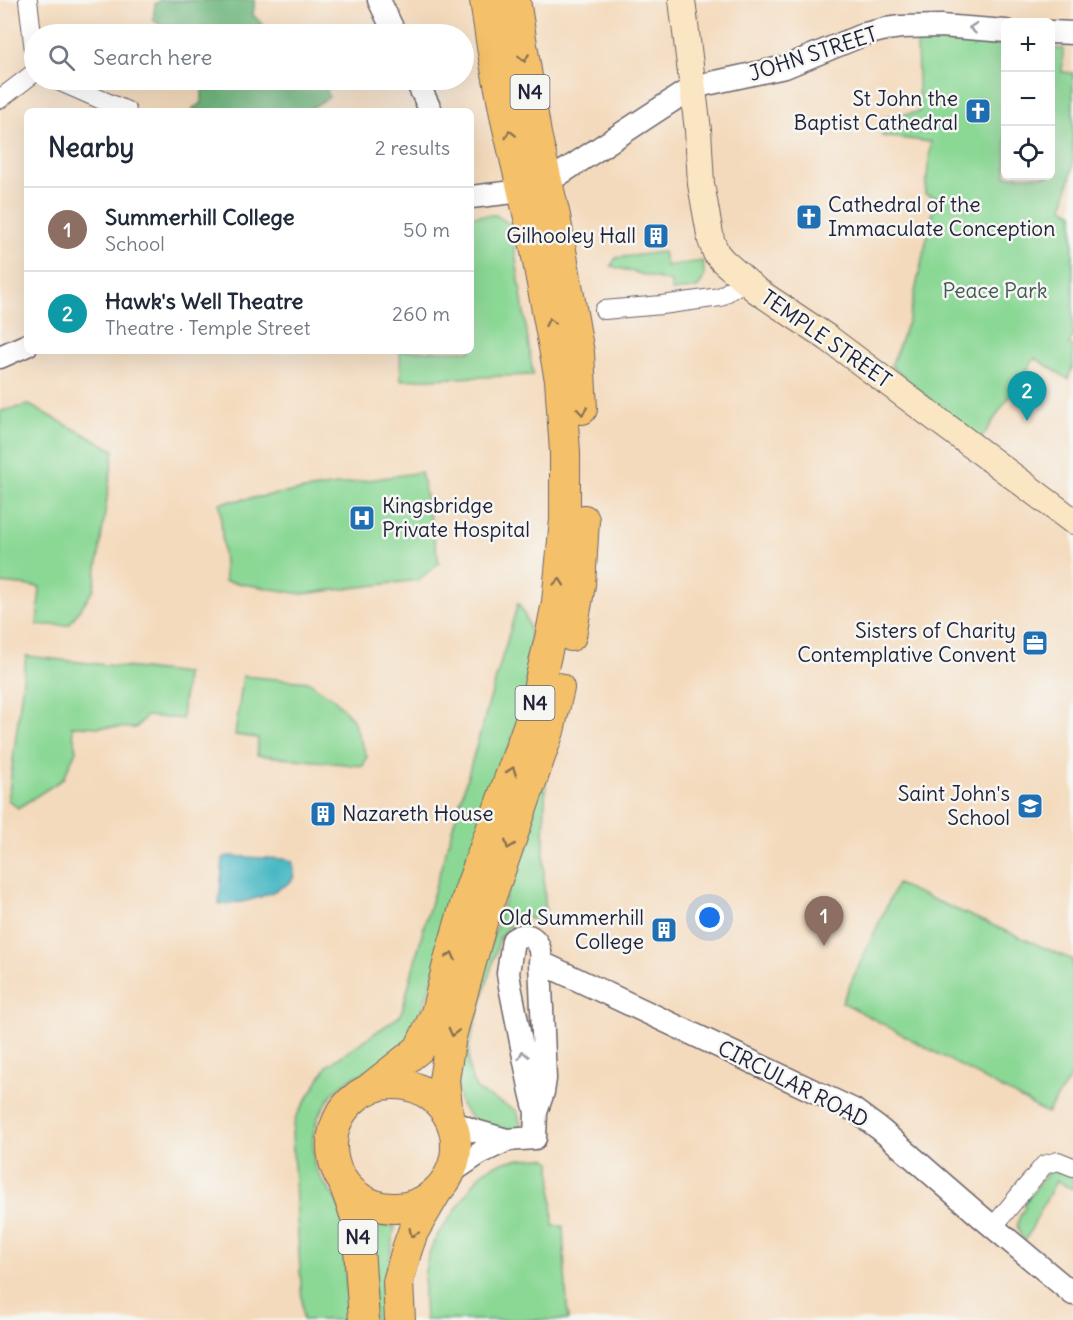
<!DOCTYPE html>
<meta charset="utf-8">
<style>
:root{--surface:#fff;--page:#f6f6f7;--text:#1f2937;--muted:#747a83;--line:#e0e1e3;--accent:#1f6fb2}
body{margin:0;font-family:Delius,sans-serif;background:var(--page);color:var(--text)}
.controls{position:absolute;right:18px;top:18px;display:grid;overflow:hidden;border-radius:9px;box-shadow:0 6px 24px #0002}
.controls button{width:54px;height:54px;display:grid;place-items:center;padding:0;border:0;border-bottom:2px solid var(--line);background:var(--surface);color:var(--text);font:30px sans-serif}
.you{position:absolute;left:710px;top:918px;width:21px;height:21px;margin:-15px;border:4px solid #fff;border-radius:50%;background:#1a73e8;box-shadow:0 0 0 9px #1a73e833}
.badge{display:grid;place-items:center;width:39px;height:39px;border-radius:50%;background:var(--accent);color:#fff;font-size:20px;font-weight:700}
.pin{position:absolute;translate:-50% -50px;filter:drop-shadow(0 2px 3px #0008)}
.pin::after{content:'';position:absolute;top:32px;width:21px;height:18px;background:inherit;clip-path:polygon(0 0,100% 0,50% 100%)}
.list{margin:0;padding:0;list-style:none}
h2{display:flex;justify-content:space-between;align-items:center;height:78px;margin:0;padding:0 24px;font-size:26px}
h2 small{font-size:20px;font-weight:400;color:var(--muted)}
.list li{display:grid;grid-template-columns:39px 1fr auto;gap:18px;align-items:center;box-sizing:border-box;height:84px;padding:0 24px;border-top:2px solid var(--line)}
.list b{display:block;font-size:22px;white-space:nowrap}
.list p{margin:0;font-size:20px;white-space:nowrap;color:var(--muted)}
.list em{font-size:20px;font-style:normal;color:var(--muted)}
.icon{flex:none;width:33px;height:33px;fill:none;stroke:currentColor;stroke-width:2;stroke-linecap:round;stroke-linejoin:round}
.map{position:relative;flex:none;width:1073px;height:1320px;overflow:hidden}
.search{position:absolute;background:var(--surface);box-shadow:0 6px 24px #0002;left:24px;top:24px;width:450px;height:66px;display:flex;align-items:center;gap:15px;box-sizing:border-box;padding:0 21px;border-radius:33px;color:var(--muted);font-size:22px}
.panel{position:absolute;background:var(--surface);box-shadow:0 6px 24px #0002;left:24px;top:108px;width:450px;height:246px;border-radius:9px}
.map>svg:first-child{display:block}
</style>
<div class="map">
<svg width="1073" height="1320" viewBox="0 0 1073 1320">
<rect width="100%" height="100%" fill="#f6f6f2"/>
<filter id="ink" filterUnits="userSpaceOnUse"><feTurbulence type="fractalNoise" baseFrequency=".0167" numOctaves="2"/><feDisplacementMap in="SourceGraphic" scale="12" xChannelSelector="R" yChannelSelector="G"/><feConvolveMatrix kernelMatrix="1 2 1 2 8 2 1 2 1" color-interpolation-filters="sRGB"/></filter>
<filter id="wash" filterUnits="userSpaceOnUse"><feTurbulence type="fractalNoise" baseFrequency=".008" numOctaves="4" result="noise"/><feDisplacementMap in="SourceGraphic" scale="24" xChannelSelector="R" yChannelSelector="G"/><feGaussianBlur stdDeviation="1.35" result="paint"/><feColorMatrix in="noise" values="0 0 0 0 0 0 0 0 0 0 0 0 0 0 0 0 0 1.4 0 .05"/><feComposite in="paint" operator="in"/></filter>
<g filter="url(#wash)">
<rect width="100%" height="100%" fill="#f4dabc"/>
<path fill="#8bd895" stroke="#567d68" stroke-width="1.5" d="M 932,41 L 1005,45 L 1006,176 L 1050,176 L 1051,48 L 1063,49 L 1062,72 L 1073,73 L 1073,165 L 1063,207 L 1073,213 L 1073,336 L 1069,344 L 1073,346 L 1073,365 L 1068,379 L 1035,358 L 979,442 L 891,366 L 909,319 L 936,197 L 925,194 L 931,142 L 882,136 L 882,118 L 919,112 L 917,42 Z
M 496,215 L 511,225 L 533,375 L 401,380 L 400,351 L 471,351 L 471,216 Z
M 663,252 L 666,266 L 703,261 C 704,271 706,280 697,288 L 672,291 L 671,282 L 611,266 L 616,258 Z
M 29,405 L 114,450 L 94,589 L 69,625 L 37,625 L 40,587 L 0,583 L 0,411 Z
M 421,472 L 439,563 L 418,580 L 302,594 L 225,581 L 220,503 Z
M 518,603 C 533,626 532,646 534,673 L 414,1035 L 375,1068 L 350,1079 L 332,1094 L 318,1117 L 313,1136 L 314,1165 L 324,1183 L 337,1201 L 343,1216 L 345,1235 L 345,1263 L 349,1320 L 303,1320 L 292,1133 L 296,1117 L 327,1066 L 401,1015 L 426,919 Z
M 26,656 L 186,674 L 182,719 L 146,716 L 136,728 L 72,726 L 76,751 L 63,779 L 18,808 L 8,800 Z
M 243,676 L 309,682 L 334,699 L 352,718 L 367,757 L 363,766 L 257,755 L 258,738 L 235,735 Z
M 546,766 C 545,817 541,875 547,926 C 525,911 515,918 500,937 L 469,1046 C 468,1059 468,1076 476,1088 C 481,1094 508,1106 517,1111 L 522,1128 C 501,1133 471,1125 461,1104 C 457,1096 457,1066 456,1056 Z
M 897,884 L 1073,960 L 1073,1074 L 1047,1113 L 842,1002 Z
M 545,1158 L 551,1162 L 553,1226 L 563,1226 L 565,1272 L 568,1320 L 425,1320 C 423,1286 421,1261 440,1231 C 447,1221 455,1212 462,1201 C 468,1192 478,1174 487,1169 C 505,1159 525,1158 545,1158 Z
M 1054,1170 L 1061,1171 L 1073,1176 L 1073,1189 L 1056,1181 L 1025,1241 C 1014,1229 1016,1221 1025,1208 L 1024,1204 L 1048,1172 Z
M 370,1222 L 381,1226 L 395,1226 L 390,1258 L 389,1320 L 374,1320 Z"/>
<path fill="#70b87e" stroke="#496d5c" stroke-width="1.5" d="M 160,0 L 255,0 L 253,15 L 271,33 L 286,28 L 295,34 L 167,34 L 163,26 L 153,20 L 155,4 Z
M 198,80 L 309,80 L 325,84 L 329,97 C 321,103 314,106 306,111 L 193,111 L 193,108 L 202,103 L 202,89 Z"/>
<path fill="#4bb9c5" stroke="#366e80" stroke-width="1.5" d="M 228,856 L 284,859 L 292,861 C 294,867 296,874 292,880 C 290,883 284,886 280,888 C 262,898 240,904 219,904 L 223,858 Z"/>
</g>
<g filter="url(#ink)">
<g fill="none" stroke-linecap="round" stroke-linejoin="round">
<g stroke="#6c6268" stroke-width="20">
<path id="minor" d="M 28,0 L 34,51
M 56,80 L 127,111
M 0,99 L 34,73
M 604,310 L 662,305 L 720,297 L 746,280
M 993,1227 L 1044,1165 L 1058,1161 L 1073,1167"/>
</g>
<g stroke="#6c6268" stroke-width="25">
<path id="tertiary" d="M 379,0 L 395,34
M 1050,32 L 1073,33
M 416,80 L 431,111
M 471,197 L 523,191 L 546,183 L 693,87 L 785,67 L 865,34 L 886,29 L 901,27 L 941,26 L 1006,31
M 0,357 L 27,345
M 536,1112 L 531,1092 L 510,986 L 508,973 L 513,940 C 530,927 543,944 540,962 L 854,1110 L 881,1130 L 980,1216 L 1073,1294
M 451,1121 L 472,1130 L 507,1140
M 449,1174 L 480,1153 L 507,1140 L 535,1138 L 536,1112 L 543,1092 L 545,1079 L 540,962"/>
</g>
<g stroke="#6c6268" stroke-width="28">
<path id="secondary" d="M 682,0 L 698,130 L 701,184 L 711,240 L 716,253 L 723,261 L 756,290 L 828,338 L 1073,521"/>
</g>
<g stroke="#6c6268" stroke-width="32">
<path id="trunk" d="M 515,0 L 536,134 L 555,216 L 579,353 L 582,409
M 571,636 L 580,585 L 584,520
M332 1146a62 62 0 1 1 124 0a62 62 0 1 1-124 0Z
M 370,1088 L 419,1049 L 436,1013 L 450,956 L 469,892 L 532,715 L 550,638 L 557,602 L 565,520 L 565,452 L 560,380 L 532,230 L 506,120 L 492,47 L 485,0
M 448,1115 L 444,1080 L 451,1036 L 482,922 L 549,731 L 559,688
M 343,1181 L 357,1220 L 364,1320
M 400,1320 L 398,1282 L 407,1249 L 413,1232 L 437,1191"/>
</g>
<use href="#minor" stroke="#fff" stroke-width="18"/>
<use href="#tertiary" stroke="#fff" stroke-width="22"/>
<use href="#secondary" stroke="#fbe6c3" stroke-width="26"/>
<use href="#trunk" stroke="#f4c16a" stroke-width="30"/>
</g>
<defs><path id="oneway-chevron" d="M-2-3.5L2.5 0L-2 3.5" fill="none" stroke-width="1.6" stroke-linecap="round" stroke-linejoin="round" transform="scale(1.5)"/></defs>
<g stroke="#9c9ca7">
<use href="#oneway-chevron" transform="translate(973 28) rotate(-176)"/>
<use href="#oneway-chevron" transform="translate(523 1055) rotate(-102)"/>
</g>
<g stroke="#8b7252">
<use href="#oneway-chevron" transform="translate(524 58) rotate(81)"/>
<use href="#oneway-chevron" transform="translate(510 134) rotate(-104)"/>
<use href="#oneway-chevron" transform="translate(550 322) rotate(-101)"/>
<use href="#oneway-chevron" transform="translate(582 411) rotate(85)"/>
<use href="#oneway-chevron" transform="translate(559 582) rotate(-85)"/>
<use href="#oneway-chevron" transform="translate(512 771) rotate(-71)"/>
<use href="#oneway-chevron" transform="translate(509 845) rotate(110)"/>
<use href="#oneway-chevron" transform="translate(451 956) rotate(-75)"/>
<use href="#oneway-chevron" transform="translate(453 1032) rotate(104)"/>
<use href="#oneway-chevron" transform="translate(413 1233) rotate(115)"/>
</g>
</g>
<defs>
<g id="church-square" transform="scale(1.35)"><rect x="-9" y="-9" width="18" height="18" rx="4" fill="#1f6fb2" stroke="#f6f6f2"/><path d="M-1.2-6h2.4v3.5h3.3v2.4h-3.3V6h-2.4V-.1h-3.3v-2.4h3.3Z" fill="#fff"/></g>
<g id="building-square" transform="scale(1.35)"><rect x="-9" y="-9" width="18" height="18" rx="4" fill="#1f6fb2" stroke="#f6f6f2"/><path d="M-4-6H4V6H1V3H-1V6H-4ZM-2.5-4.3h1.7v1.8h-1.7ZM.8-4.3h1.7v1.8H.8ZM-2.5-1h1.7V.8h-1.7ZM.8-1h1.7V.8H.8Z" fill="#fff"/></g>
<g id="hospital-square" transform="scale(1.35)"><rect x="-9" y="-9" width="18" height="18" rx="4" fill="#1f6fb2" stroke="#f6f6f2"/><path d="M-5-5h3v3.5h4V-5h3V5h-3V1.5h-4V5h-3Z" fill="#fff"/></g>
<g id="office-square" transform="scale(1.35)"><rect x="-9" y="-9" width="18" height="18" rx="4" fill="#1f6fb2" stroke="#f6f6f2"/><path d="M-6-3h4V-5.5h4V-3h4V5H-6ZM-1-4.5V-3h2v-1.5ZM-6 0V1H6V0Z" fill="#fff"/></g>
<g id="school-square" transform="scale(1.35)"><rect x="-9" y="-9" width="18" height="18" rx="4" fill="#1f6fb2" stroke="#f6f6f2"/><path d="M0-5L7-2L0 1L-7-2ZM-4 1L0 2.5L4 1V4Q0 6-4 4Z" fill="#fff"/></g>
</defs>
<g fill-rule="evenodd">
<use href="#church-square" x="978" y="111"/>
<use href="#church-square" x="809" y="217"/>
<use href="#building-square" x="656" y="236"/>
<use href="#hospital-square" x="362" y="518"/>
<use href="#office-square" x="1035" y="643"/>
<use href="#school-square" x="1030" y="806"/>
<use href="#building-square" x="323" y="814"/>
<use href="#building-square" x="664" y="930"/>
</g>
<g text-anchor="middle" stroke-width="5" stroke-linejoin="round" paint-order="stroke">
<g fill="#f6f6f2" stroke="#626272" stroke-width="1.5">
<rect x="510.5" y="75" width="39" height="34" rx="4.5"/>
<rect x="515.5" y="686" width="39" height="34" rx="4.5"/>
<rect x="338.5" y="1220" width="39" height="34" rx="4.5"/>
</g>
<g font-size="20" font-weight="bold" fill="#22223b">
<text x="530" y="99">N4</text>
<text x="535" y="710">N4</text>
<text x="358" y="1244">N4</text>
</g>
<g font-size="21" fill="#22223b" stroke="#f6f6f2">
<text transform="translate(813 54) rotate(-18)" y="7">JOHN STREET</text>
<text transform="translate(826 339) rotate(35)" y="7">TEMPLE STREET</text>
<text transform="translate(793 1084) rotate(27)" y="7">CIRCULAR ROAD</text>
</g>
<g font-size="21" fill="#22223b" stroke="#f6f6f2" text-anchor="end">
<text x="958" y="106">St John the<tspan x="958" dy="24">Baptist Cathedral</tspan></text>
<text x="828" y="212" text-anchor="start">Cathedral of the<tspan x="828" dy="24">Immaculate Conception</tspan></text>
<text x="636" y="243">Gilhooley Hall</text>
<text x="382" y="513" text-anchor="start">Kingsbridge<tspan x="382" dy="24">Private Hospital</tspan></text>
<text x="1016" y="638">Sisters of Charity<tspan x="1016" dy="24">Contemplative Convent</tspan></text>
<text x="1010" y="801">Saint John's<tspan x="1010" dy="24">School</tspan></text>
<text x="342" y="821" text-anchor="start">Nazareth House</text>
<text x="644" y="925">Old Summerhill<tspan x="644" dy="24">College</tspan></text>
</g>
<g font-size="21" fill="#425956" stroke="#f6f6f2">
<text x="995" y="298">Peace Park</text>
</g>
</g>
</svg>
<div class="controls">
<button>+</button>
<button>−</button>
<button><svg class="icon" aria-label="locate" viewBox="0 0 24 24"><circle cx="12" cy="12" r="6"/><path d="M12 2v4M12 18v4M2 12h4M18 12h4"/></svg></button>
</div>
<div class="you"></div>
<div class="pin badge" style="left:824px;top:946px;background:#8d6e63">1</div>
<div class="pin badge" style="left:1027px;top:421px;background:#0f9aa8">2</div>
<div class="search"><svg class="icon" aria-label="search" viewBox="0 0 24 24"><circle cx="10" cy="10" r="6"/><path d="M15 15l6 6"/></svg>Search here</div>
<section class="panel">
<h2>Nearby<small>2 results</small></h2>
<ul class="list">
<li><span class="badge" style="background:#8d6e63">1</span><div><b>Summerhill College</b><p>School</p></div><em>50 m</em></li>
<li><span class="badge" style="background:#0f9aa8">2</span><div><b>Hawk's Well Theatre</b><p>Theatre · Temple Street</p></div><em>260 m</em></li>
</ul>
</section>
</div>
